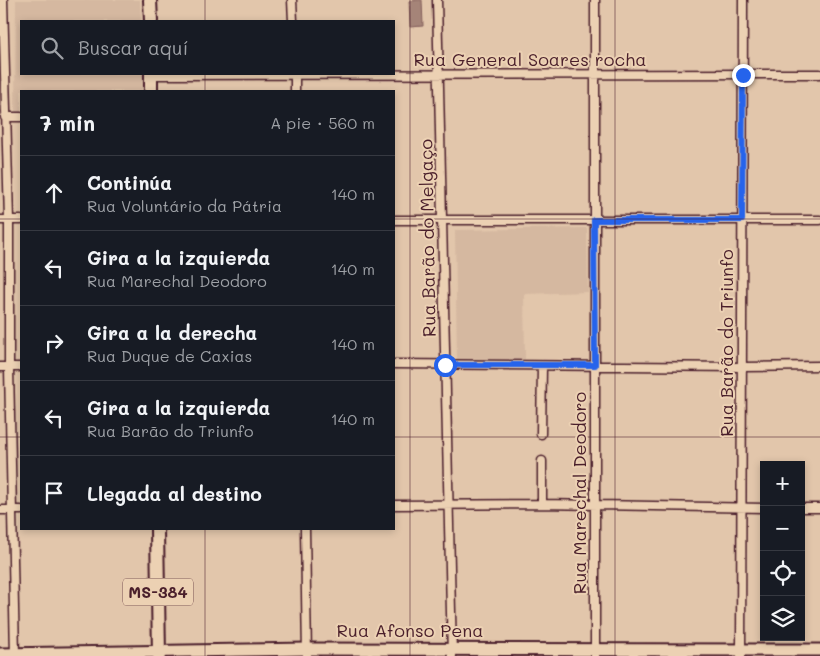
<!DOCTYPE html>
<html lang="es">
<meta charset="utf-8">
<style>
:root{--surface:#171b24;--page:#242831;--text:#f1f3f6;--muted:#9ea1a6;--line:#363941}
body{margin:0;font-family:Mali,sans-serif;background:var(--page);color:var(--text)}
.controls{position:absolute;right:15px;bottom:15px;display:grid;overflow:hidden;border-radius:0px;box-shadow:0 2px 8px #0003}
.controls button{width:45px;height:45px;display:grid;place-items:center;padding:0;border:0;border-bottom:1px solid var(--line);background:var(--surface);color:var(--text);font:25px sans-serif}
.stop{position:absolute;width:15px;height:15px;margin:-11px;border:4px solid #2563eb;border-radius:50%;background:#fff}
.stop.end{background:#2563eb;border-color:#fff;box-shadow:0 1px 5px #0008}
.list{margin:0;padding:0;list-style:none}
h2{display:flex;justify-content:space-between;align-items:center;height:65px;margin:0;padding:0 20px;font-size:21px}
h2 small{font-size:16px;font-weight:400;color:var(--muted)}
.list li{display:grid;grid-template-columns:32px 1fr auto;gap:15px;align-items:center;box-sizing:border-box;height:75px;padding:0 20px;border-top:1px solid var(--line)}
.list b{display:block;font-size:19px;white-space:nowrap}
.list p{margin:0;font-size:16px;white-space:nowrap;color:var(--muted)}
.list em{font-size:16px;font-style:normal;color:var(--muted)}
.icon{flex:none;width:28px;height:28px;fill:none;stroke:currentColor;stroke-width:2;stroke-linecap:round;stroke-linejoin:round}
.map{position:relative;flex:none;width:820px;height:656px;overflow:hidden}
.search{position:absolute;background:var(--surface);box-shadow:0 2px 8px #0003;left:20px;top:20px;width:375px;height:55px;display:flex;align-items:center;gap:12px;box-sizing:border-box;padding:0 18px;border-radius:0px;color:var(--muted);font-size:19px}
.panel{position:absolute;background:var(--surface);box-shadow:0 2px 8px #0003;left:20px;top:90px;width:375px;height:440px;border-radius:0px}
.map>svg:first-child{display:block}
</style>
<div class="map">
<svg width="820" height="656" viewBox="0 0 820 656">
<rect width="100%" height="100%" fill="#e2c6ab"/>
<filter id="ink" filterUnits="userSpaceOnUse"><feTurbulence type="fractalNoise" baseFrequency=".02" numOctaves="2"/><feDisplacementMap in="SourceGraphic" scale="10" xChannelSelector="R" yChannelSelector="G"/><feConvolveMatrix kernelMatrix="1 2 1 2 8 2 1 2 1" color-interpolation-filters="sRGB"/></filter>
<g filter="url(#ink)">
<path fill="#d5b8a0" d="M 16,0 L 140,0 L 141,21 L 21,21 L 21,74 L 144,74 L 145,91 L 21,91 L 21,116 L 15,116 Z
M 587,228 L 588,292 L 524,294 L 525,359 L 457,360 L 455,230 Z"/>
<path fill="#a58478" stroke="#815c59" d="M 422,0 L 423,26 L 410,27 L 409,1 Z"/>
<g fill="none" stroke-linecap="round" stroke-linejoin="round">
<g stroke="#4a1f2b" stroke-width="11">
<path id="street" d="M 3,0 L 9,220 L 9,368 L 15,656
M 292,0 L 293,21
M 437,0 L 452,656
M 595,0 L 595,656
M 295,74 L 295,91
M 151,75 L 820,74
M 5,117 L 21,117
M 0,220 L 21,220
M 394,220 L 820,220
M 394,364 L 742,367 L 820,366
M 0,367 L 21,367
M 541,434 L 542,366
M 542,461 L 542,504
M 394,505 L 542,504 L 764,508
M 801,508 L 820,508
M 0,510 L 21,510
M 305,529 L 307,656
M 741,656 L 743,0"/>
</g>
<g stroke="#4a1f2b" stroke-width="15">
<path id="secondary" d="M 0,654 L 307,649 L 820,650"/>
</g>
<g stroke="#4a1f2b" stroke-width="16">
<path id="primary" d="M 150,0 L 151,21
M 151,74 L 151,91
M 157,529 L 159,656"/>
</g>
<use href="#street" stroke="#ecd1b3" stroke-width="8"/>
<use href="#secondary" stroke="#ecd1b3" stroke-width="11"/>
<use href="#primary" stroke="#ecd1b3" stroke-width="12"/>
</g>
</g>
<g fill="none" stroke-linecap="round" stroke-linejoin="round" filter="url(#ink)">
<path stroke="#2563eb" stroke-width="6" d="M 445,365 L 595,365 L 594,220 L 742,220 L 743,75"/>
</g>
<path fill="none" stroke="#4a1f2b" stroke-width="1" stroke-opacity="0.55" d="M 205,0 L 205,21M 410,0 L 410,656M 615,0 L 615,656M 205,74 L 205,91M 0,219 L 21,219M 394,219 L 820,219M 0,437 L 21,437M 394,437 L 820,437M 205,529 L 205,656"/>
<g text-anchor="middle" stroke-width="4" stroke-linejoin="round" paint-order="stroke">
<rect fill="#ecd1b3" stroke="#7b5454" stroke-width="1" x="123" y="578.5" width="70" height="27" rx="4"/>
<g font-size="16" font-weight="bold" fill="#4a1f2b">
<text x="158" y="598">MS-384</text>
</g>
<g font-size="18" fill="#4a1f2b" stroke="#ecd1b3">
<text x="530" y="66">Rua General Soares rocha</text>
<text transform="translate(428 238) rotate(-91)" y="6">Rua Barão do Melgaço</text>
<text transform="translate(727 343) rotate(-90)" y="6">Rua Barão do Triunfo</text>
<text transform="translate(580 493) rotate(-90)" y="6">Rua Marechal Deodoro</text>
<text x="410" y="637">Rua Afonso Pena</text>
</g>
</g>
</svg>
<div class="controls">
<button>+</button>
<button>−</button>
<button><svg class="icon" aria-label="locate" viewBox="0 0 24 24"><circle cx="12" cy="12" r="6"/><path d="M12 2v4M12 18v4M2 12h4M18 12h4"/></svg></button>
<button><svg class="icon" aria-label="layers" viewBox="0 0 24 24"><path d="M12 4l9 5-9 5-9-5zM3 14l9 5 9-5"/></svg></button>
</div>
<div class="stop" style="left:445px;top:365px"></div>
<div class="stop end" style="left:743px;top:75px"></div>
<div class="search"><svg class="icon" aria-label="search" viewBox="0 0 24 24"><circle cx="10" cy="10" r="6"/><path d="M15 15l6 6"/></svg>Buscar aquí</div>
<section class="panel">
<h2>7 min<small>A pie · 560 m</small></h2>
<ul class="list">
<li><svg class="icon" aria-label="ahead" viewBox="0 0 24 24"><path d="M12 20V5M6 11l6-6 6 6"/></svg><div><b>Continúa</b><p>Rua Voluntário da Pátria</p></div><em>140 m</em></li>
<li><svg class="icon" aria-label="left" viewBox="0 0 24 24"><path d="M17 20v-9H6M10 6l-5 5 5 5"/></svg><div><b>Gira a la izquierda</b><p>Rua Marechal Deodoro</p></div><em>140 m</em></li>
<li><svg class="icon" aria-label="right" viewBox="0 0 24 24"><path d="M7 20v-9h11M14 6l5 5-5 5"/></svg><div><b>Gira a la derecha</b><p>Rua Duque de Caxias</p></div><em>140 m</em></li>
<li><svg class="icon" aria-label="left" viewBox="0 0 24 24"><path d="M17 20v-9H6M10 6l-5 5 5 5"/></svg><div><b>Gira a la izquierda</b><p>Rua Barão do Triunfo</p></div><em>140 m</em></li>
<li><svg class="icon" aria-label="arrive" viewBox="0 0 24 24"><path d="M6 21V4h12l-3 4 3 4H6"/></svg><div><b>Llegada al destino</b></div></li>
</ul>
</section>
</div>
